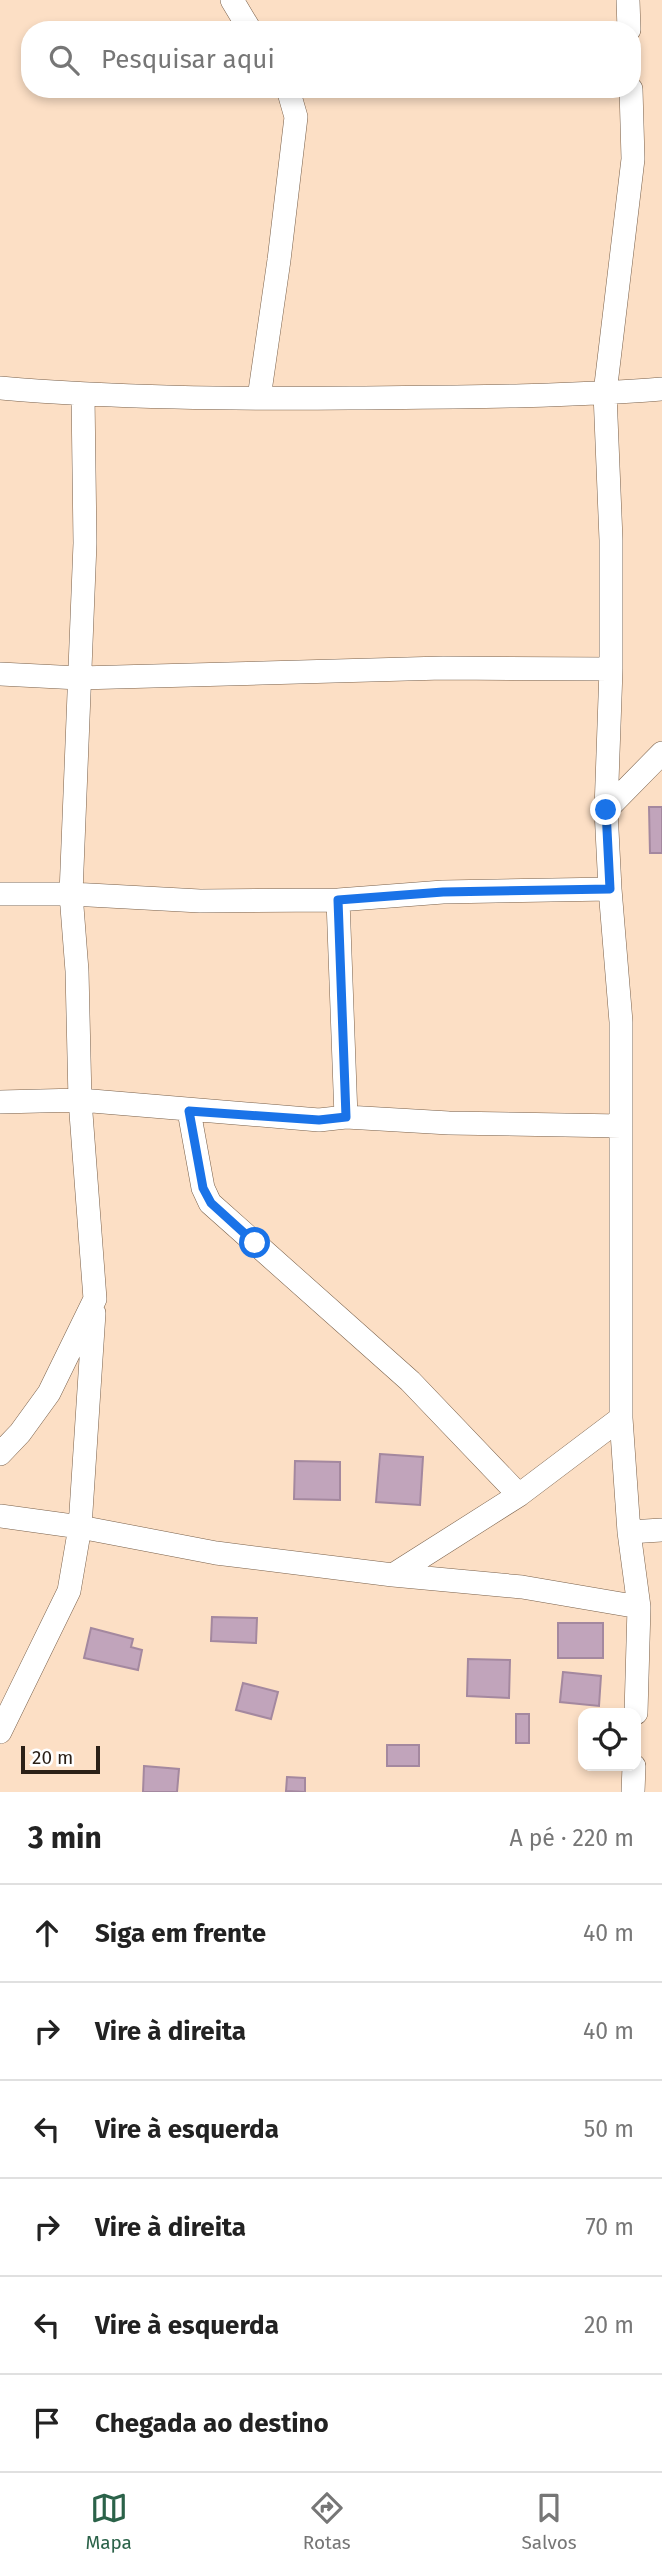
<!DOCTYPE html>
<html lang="pt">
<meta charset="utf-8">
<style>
:root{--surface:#fff;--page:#f2f2f2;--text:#222;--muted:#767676;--line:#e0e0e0;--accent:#2b6249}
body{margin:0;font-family:"Fira Sans",sans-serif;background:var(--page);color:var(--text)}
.controls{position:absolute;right:21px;bottom:21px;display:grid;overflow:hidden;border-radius:14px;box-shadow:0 4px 10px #0003}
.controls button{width:63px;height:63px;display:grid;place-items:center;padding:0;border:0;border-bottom:2px solid var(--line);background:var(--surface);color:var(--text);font:35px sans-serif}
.scale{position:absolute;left:21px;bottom:18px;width:79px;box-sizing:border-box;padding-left:7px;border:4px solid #2b2017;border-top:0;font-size:19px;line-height:24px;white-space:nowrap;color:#2b2017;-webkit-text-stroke:5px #fff;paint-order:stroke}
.stop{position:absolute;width:21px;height:21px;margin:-16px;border:5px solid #1a73e8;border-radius:50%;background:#fff}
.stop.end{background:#1a73e8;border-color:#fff;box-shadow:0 2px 7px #0008}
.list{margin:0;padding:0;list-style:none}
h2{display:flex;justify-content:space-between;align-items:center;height:91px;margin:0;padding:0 28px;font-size:30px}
h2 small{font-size:23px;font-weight:400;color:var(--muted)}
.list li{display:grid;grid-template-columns:46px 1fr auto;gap:21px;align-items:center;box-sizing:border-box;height:98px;padding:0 28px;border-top:2px solid var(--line)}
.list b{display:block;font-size:26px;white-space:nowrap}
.list em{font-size:23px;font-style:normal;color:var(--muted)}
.icon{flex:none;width:38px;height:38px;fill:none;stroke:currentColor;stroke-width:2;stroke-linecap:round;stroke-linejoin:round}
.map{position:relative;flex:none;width:662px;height:1792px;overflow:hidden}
.search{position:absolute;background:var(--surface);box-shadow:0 4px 10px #0003;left:21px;right:21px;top:21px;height:77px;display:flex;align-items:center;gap:18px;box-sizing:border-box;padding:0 24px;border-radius:28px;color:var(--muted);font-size:26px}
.sheet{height:679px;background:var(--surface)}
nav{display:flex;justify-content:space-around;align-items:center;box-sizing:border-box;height:98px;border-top:2px solid var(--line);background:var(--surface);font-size:19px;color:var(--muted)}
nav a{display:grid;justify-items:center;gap:4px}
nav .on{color:var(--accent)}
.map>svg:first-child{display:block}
</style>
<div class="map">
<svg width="662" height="1792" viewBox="0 0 662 1792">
<rect width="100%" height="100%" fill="#fcdfc5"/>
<path fill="#c1a4bb" stroke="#a4889f" stroke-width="2" d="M 649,807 L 662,807 L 662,853 L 650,853 Z
M 380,1454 L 423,1457 L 420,1505 L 376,1502 Z
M 295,1461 L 340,1462 L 340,1500 L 294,1499 Z
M 212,1617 L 257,1618 L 256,1643 L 211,1641 Z
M 558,1623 L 603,1623 L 603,1658 L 558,1658 Z
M 91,1628 L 133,1639 L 131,1647 L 142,1650 L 138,1670 L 84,1658 Z
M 468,1659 L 510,1660 L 509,1698 L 467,1696 Z
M 563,1672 L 601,1676 L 599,1706 L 560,1702 Z
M 243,1683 L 278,1692 L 271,1719 L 236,1710 Z
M 516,1714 L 529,1714 L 529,1743 L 516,1743 Z
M 387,1745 L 419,1745 L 419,1766 L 387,1766 Z
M 144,1766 L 179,1769 L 177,1792 L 143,1792 Z
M 287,1777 L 305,1778 L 305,1792 L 286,1791 Z"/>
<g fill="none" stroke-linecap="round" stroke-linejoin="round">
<g stroke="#79604a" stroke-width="24">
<path id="minor" d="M 232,0 L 250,30
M 628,0 L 629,30
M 631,89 L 633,159 L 605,393 L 611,540 L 611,669 L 606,810 L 610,889 L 621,1022 L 621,1418 L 629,1532 L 639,1607 L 636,1713
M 0,388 C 116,398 233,399 350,398 C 454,397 558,397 662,389
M 259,398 L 279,260 L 296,117 L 288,89
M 0,674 L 79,678 L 443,668 L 611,669
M 606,810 L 662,753
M 0,894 L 71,894 L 200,901 L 338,900 L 443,892 L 610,889
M 338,900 L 346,1117
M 0,1102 L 80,1100 L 319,1120 L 346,1117 L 449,1123 L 621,1126
M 189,1111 L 203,1188 L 210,1203 L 410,1381 L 519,1495
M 0,1454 L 20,1433 L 49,1393 L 95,1299 L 80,1100 L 77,971 L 71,894 L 85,543 L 83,395
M 0,1516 L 80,1527 L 216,1553 L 393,1575 L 522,1587 L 639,1607
M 629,1532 L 662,1530
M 393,1575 L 519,1495 L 621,1418
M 0,1732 L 69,1591 L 80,1527 L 94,1313
M 633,1792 L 634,1766"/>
</g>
<use href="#minor" stroke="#fff" stroke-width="23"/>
</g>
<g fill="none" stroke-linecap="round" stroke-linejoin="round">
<path stroke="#1a73e8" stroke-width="9" d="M 255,1243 L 211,1203 L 203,1188 L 189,1111 L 319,1120 L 346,1117 L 338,900 L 443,892 L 610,889 L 606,810"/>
</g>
</svg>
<div class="controls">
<button><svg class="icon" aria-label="locate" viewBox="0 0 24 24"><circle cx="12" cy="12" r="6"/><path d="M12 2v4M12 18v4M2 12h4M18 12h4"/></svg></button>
</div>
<div class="scale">20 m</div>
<div class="stop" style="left:255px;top:1243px"></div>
<div class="stop end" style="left:606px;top:810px"></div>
<div class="search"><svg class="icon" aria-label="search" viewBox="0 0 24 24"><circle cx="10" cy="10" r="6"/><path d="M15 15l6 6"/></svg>Pesquisar aqui</div>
</div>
<section class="sheet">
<h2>3 min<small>A pé · 220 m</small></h2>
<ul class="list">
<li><svg class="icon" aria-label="ahead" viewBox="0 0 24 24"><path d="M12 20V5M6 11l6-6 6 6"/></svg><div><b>Siga em frente</b></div><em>40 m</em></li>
<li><svg class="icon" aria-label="right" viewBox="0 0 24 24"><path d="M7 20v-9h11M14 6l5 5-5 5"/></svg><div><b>Vire à direita</b></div><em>40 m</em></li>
<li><svg class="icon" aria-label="left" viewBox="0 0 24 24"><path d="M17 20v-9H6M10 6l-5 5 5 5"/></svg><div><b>Vire à esquerda</b></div><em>50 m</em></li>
<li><svg class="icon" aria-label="right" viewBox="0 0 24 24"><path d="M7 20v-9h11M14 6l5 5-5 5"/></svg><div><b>Vire à direita</b></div><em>70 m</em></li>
<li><svg class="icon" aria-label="left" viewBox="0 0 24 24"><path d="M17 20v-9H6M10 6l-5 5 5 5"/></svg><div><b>Vire à esquerda</b></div><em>20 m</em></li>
<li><svg class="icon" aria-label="arrive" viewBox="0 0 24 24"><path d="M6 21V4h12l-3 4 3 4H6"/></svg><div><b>Chegada ao destino</b></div></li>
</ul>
</section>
<nav>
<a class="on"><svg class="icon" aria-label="map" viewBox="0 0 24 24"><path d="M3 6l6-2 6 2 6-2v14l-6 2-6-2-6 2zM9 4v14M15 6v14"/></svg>Mapa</a>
<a><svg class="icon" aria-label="directions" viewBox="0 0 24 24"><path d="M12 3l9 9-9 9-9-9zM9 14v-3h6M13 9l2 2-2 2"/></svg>Rotas</a>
<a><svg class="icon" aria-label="saved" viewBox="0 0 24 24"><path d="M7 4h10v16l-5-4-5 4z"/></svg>Salvos</a>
</nav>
